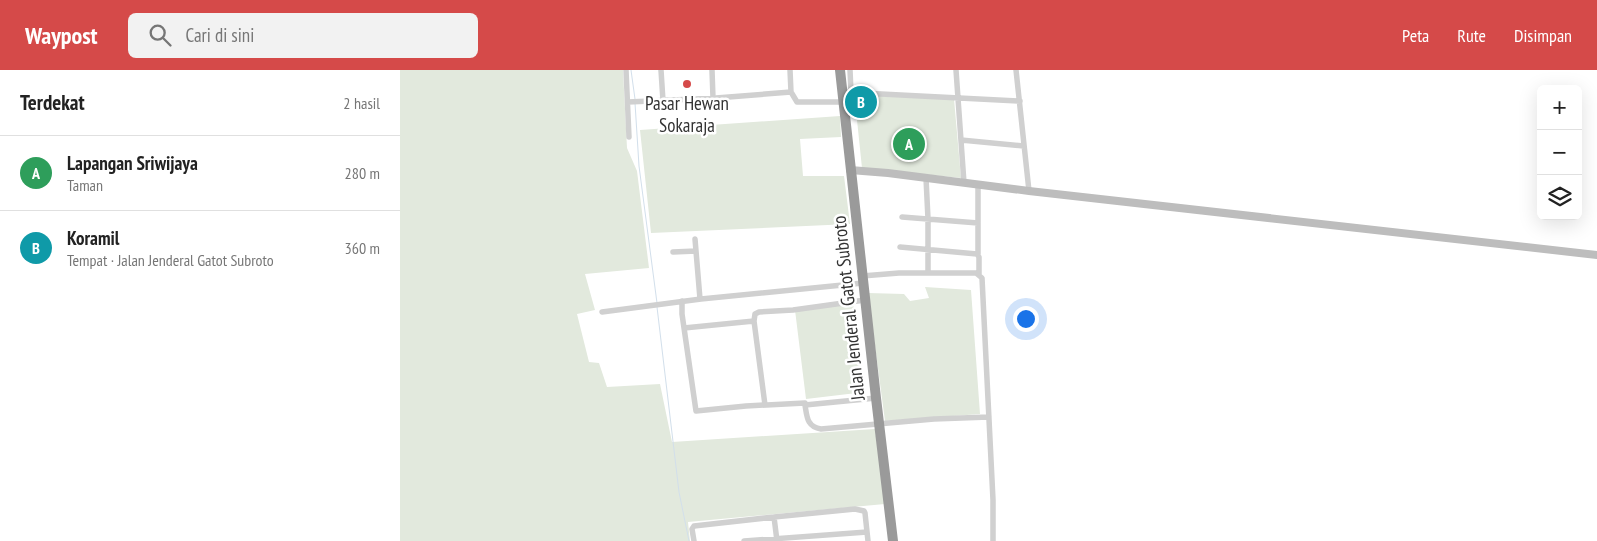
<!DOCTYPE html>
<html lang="id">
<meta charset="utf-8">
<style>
:root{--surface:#fff;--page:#f2f2f2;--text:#222;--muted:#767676;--line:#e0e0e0;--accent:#d54a49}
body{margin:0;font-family:"PT Sans Narrow",sans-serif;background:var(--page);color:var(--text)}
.controls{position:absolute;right:15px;top:15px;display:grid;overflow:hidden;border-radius:8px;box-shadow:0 5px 20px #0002}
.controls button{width:45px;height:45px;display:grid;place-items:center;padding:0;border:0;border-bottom:1px solid var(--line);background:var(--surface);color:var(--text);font:25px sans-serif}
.you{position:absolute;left:625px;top:248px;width:18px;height:18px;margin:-12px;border:4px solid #fff;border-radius:50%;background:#1a73e8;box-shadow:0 0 0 8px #1a73e833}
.badge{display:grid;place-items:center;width:32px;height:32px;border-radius:50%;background:var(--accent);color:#fff;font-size:16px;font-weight:700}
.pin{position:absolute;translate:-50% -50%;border:2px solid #fff;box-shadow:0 1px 5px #0006}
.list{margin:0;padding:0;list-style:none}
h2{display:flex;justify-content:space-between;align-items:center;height:65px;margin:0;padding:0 20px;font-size:21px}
h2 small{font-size:16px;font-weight:400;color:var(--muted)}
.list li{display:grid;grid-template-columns:32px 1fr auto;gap:15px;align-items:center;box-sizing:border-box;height:75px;padding:0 20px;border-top:1px solid var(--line)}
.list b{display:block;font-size:19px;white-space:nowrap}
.list p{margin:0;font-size:16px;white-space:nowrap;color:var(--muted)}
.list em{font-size:16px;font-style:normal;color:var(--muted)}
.icon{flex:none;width:28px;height:28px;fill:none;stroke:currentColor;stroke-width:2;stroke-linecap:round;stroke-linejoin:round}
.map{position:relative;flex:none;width:1197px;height:471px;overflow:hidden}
header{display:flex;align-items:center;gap:30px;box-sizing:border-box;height:70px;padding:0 25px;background:var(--accent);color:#fff}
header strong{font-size:24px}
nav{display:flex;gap:28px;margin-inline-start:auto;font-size:18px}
.search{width:350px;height:45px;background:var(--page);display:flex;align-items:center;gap:12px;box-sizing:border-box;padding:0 18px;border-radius:8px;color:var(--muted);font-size:19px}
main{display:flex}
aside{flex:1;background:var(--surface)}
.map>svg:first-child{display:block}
</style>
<header>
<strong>Waypost</strong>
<div class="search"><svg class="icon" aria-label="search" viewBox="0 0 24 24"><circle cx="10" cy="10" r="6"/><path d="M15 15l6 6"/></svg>Cari di sini</div>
<nav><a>Peta</a><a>Rute</a><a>Disimpan</a></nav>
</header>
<main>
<aside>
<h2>Terdekat<small>2 hasil</small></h2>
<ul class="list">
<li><span class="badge" style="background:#2e9e5b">A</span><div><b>Lapangan Sriwijaya</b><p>Taman</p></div><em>280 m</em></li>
<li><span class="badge" style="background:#0f9aa8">B</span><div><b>Koramil</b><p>Tempat · Jalan Jenderal Gatot Subroto</p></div><em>360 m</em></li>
</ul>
</aside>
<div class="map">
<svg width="1197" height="471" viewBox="0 0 1197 471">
<rect width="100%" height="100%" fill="#fff"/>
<path fill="#e2e9dd" d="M 0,0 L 223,0 L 227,78 L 237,101 L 249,198 L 185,204 L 195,240 L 177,244 L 189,292 L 199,293 L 207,317 L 260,314 L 272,372 L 475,359 L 485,434 L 288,452 L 290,471 L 0,471 Z
M 468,22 L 554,29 L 561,108 L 462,98 L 457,50 L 468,48 Z
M 440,46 L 441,67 L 400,69 L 403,106 L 444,106 L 450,154 L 251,163 L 240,60 Z
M 525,217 L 571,220 L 580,344 L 485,351 L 468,223 L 504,224 L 510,231 L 529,228 Z
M 453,233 L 465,322 L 406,329 L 395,240 Z"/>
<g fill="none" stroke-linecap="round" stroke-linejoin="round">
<path stroke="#d2dfeb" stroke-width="1" d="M 231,0 L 235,29
M 235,33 L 239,96 L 257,233
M 257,237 L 279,422 L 289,471"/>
<path stroke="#d0d0d0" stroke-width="5.5" d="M 226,0 L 229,67
M 261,0 L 263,31
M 312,0 L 313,28
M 390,0 L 391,22 L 397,32 L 443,32
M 450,0 L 451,22
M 556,0 L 564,113
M 616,0 L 629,121
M 442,22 L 620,31
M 228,32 L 316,28 L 391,22
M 561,70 L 624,76
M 526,108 L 528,149 L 528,203
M 502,147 L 578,153
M 295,169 L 300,229
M 500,177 L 577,184 L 579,187 L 579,204
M 273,182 L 296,181
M 578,184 L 578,115
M 462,206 L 499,203 L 576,203 L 582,208 L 593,430 L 593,471
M 282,231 L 282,244 L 296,341 L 346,336 L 405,333 L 405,335 L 476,328
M 202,242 L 301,229 L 463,213
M 354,251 L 365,335
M 284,258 L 354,251 L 355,244 L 359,242 L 393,240 L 465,230
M 405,335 C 407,347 407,357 421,359 L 534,349 L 589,347
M 294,471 L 292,459 L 294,456 L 374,447
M 344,471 L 467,462
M 377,471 L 374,447 L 455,439 L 464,441 L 465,443 L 468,471"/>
<path stroke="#bdbdbd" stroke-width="8" d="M 450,100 L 488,103 L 629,121 L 1197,185"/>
<path stroke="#9a9a9a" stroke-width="10" d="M 440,0 L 476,328 L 493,471"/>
</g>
<circle fill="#d54a49" stroke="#fff" stroke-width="2" cx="287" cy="14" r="5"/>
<g text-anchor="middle" stroke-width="5" stroke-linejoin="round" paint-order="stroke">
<g font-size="19" fill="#333" stroke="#fff">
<text x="287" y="40">Pasar Hewan<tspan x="287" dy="22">Sokaraja</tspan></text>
</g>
<g font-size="19" fill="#333" stroke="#fff">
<text transform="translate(448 238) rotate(-96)" y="7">Jalan Jenderal Gatot Subroto</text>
</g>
</g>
</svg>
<div class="controls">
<button>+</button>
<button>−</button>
<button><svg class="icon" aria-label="layers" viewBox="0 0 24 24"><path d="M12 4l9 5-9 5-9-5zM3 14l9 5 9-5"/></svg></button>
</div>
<div class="you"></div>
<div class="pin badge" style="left:509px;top:74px;background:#2e9e5b">A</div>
<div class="pin badge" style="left:461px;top:32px;background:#0f9aa8">B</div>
</div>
</main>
